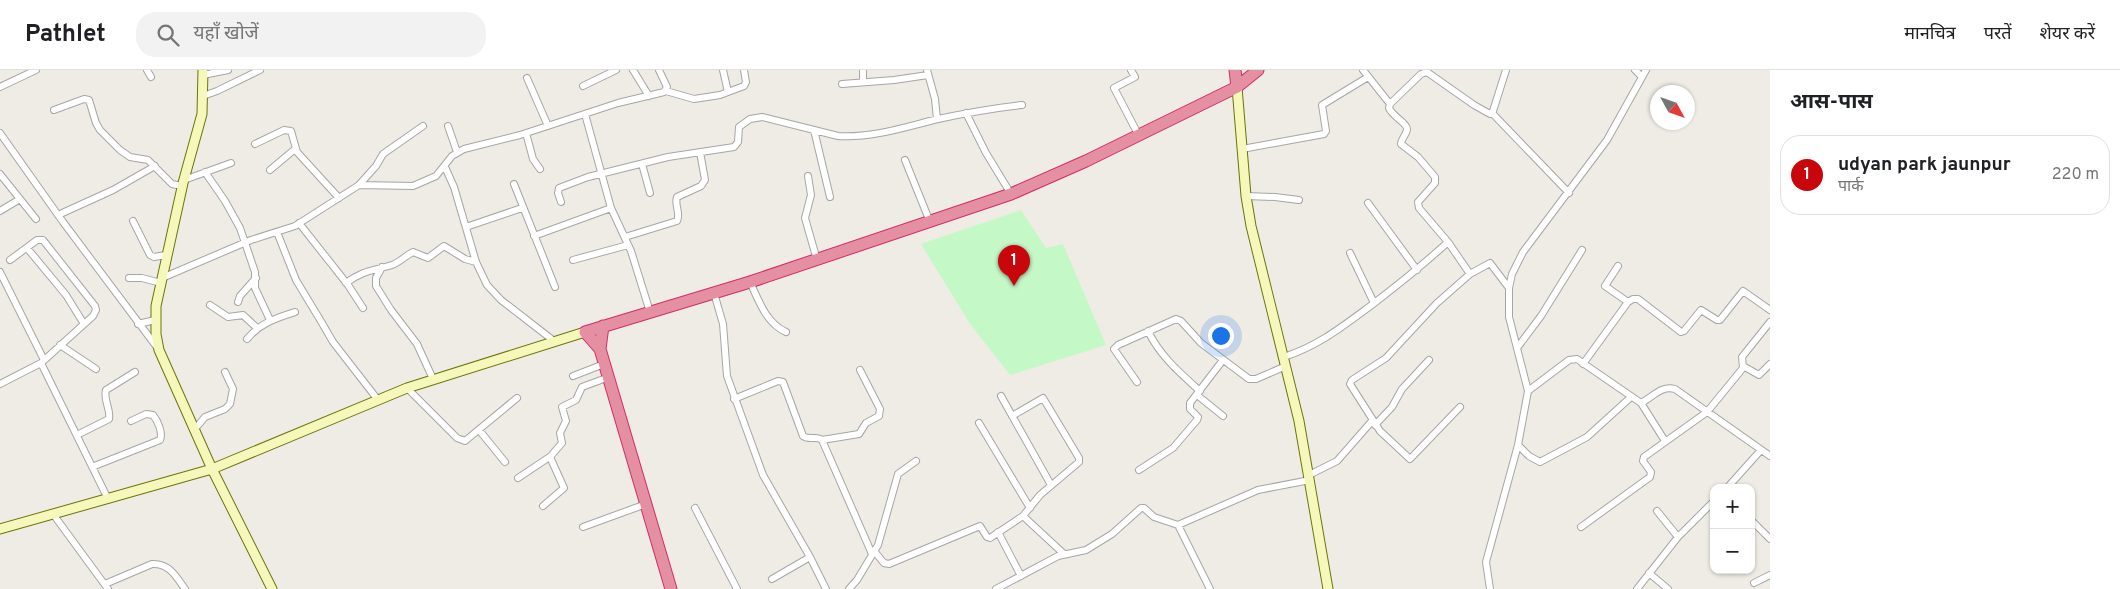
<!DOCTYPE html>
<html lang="hi">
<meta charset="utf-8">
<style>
:root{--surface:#fff;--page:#f2f2f2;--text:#202124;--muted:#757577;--line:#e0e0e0;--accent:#c8060c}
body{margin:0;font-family:Overpass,"Noto Sans Devanagari",sans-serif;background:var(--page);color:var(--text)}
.controls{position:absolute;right:15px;bottom:15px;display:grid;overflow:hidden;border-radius:10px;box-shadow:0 1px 4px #0004}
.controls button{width:45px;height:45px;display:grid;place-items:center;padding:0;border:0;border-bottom:1px solid var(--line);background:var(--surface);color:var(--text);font:25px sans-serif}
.compass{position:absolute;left:1650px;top:15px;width:45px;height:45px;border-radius:50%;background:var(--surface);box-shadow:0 1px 4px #0004;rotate:130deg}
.you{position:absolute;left:1220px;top:265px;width:18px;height:18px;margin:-12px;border:4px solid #fff;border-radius:50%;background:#1a73e8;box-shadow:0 0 0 8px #1a73e833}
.badge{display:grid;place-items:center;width:32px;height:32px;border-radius:50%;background:var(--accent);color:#fff;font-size:16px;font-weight:700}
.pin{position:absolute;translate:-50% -41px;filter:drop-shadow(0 1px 2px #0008)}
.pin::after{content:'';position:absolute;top:26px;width:18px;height:15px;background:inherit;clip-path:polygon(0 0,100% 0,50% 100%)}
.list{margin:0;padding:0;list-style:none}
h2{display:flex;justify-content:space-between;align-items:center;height:65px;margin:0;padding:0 20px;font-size:21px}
h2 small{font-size:16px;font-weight:400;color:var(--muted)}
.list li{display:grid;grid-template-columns:32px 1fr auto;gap:15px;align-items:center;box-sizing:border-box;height:80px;margin:0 10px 10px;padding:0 10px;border:1px solid var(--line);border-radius:20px}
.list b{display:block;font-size:19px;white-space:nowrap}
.list p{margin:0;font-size:16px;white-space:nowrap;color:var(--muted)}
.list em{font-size:16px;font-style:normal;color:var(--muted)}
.icon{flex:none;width:28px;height:28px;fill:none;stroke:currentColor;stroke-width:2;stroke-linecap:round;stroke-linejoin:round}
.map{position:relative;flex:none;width:1770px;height:519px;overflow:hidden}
header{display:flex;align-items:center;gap:30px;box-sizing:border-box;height:70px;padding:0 25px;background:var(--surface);border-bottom:1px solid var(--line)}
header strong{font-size:24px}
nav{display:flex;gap:28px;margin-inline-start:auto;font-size:18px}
.search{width:350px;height:45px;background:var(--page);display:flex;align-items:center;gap:12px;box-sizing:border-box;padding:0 18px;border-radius:20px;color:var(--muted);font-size:19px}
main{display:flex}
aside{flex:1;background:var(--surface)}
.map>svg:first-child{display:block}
</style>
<header>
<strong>Pathlet</strong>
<div class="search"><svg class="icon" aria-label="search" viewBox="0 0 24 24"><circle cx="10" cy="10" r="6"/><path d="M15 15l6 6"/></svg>यहाँ खोजें</div>
<nav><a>मानचित्र</a><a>परतें</a><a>शेयर करें</a></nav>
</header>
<main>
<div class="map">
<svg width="1770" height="519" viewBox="0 0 1770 519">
<rect width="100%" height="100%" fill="#efece6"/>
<path fill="#c4f8c7" d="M 1021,140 L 1046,178 L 1063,174 L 1106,275 L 1010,305 L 970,254 L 921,174 Z"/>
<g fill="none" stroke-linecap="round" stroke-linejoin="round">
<g stroke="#a6a6a6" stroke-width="8">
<path id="street" d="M 147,0 L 151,7
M 633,0 L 649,26
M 723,0 L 728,22
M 863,0 L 863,12
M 927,0 L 935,29 L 937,49
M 1131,0 L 1135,7 L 1114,18 L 1139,66
M 1363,0 L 1390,34
M 1506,0 L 1493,41 L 1490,44 L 1474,35 L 1427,2 L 1421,4 L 1390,34 L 1389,38 C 1392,46 1407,53 1407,59 C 1407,64 1401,69 1401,74 L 1418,87 L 1435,107 L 1435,113 L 1418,132 L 1419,138 L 1448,172 L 1470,204 L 1490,193 L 1509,218
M 1635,0 L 1642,7
M 203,5 L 228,0
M 527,8 L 548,56
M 842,14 L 894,10 L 928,5
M 583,16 L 616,0
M 0,17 L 36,0
M 666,21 L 694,29 L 720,25 L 744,16 L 746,12 L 744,0
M 203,26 L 217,21 L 260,0
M 54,40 L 84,29 L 89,30 L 96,53 L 100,60 L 120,80 L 130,87 L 148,90 L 172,114 L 182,116
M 966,43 L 986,83 L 1011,124
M 1492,43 L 1569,123
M 585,44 L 611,138 L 631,181 L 650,242
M 448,56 L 457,82
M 814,60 L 830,127
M 0,63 L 63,152 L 159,280
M 526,63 L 533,89 L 540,99
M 255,74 L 284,60 L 291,61 L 297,82 L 339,128
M 1242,79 L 1324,64 L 1326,61 L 1322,35 L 1368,7
M 905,90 L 930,152
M 642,94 L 650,123
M 445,97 L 454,117 L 476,192 L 487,215 L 501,230 L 554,271
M 270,100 L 295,79
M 205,102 L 225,131 L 240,158 L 255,202 L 255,218 L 270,250
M 0,104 L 36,149
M 808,106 L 811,125 L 805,148 L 817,190
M 184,110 L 231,93
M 514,114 L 555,217
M 359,115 L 376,96 L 383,84 L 423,56
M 1246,126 L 1275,127 L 1299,130
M 561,132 L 558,123 L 559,118 L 588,107 L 668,87 L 734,77 L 738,72 L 739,57 L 750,49 L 762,47 L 838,66 C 873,68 905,57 938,49 C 966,43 994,38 1022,35
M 1368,133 L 1417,200
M 0,141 L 20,129
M 58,145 L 113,120 L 155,96
M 133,151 L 150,185 L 154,187 L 166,185
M 299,153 L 348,215 L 363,238
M 466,157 L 522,138
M 277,162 L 296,210 L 322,253 L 333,272 L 378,330
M 534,166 L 611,138
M 625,167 L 677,151 C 681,143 674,135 677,127 L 701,116 L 705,110 L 700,82
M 27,178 L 66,225 L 84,254
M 1350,183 L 1374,233
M 573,190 L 628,175
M 1618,196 L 1605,216 L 1628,232
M 382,197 L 376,208 L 376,216 L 391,240 L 417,274 L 433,309
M 0,202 L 44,290
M 129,208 L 142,208 L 161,213
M 162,208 L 251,170 L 295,156 L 359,115 L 413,116 L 436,106 L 452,86 L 464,79 L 520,65 L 618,33 L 664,22 L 667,17 L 659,0
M 750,212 C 759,231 766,253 786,262
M 346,213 C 363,200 373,201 392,195 C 400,192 405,186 413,182 L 428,188 L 444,176 L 465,189 L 476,192
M 714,223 L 723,254 L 727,306 L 763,405 L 810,487 L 826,519
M 238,232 L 240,226 L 256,208
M 210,235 L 228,247 L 243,245 L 257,258
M 138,254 L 155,250
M 1148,261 C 1160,286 1180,303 1200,321
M 247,269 C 260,253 276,248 295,242
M 60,275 L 96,299
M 1517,278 L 1541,246 L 1582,180
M 1284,287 C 1320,275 1343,256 1373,234 C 1399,214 1424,194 1448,172
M 41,293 L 108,429
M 1583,294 L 1628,232 L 1633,229 L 1638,229 L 1681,262 L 1684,261 L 1701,240 L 1717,250 L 1720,250 L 1743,221 L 1770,240
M 1743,296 L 1759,305 L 1770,294
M 573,306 L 604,294
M 1137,312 L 1114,279 L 1118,275 L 1176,249 L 1181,251 L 1201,273 L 1249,309 L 1256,309 L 1286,296
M 0,314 L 41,293 L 93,246 L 96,240 L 95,236 L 43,170 L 37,170 L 10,190
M 407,318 L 457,368 L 465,371 L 517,328
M 1528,321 L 1569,290 L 1577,289 L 1641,333 C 1653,327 1661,315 1675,319 L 1770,386
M 1197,325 L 1223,346
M 1001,326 L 1051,415
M 734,329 L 778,311 L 783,312 L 803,366 C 810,371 816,365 822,370 L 872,484
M 1641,333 L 1665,371
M 1460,337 L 1410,389 L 1380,361 L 1350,314 L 1352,310 L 1386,288 L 1437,233 L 1470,204
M 979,353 L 1030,438
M 1375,355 L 1392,337 L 1402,319 L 1429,290
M 195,359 L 205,347 L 225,339 L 230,334 L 233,319 L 225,302
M 479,360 L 505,392
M 77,365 L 109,349 C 111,339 103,330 106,320 L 135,302
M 822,370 L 859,364 L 866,353 L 879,346 L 880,339 L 860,300
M 1518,375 L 1529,386 L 1540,392 L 1587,367 L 1631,327
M 92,397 L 160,370 C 163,363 158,351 153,345 L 146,344 L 131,351
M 1139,400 L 1173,378 L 1197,350 L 1198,347 L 1190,339 L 1190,333 L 1223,290
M 1309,405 L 1337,391 L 1372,351
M 518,408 L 551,386
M 1727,418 L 1761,380
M 543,436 L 564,418 L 550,387 L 562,373 L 560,363 L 566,351 L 562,337 L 576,330 L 582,317 L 609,307
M 695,438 L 737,519
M 1657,441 L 1678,467
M 53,444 L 108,519
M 1023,446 L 1064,484
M 1751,450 L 1770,469
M 1178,455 L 1210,519
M 583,457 L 646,434
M 1581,457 L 1650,407 L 1651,402 L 1643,391 L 1644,387 L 1707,342 L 1743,298 L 1742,287 L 1770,252
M 998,462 L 1021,506
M 874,481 L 884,493 L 889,494 L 980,456 L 987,467 L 990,468 L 1023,446 L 1040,425 L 1079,392 L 1079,388 L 1043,328 L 1012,346
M 1649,503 L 1668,519
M 772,509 L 810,487
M 1754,513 L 1770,505
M 105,514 L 152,494 C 169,493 176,506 185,519
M 849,519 L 857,510 L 878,475 L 898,404 L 916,391
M 996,519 L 1058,486 L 1086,480 L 1112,464 L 1141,438 L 1144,438 L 1154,447 L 1178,455 L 1258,420 L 1310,410
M 1490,519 L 1486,492 L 1518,375 L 1528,321 L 1509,247 L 1509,218 L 1512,204 L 1523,182 L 1607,70 L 1646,0
M 1637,519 L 1678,467 L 1714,431"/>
</g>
<g stroke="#6c7408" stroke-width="11">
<path id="secondary" d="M 203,0 L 202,44 L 183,113 L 156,236 L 156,264 L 159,280 L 212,399 L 272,519
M 1237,17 L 1246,126 L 1251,156 L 1299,351 L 1328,519
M 0,459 L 212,399 L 407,318 L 585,262"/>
</g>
<g stroke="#d62a6a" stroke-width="13">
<path id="highway" d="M 1235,0 L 1237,17
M 603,256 L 600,279 L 671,519
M 600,279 L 585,262 L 750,212 L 1011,124 L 1086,91 L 1237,17 L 1258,0"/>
</g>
<use href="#street" stroke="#fff" stroke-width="6"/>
<use href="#secondary" stroke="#f6f8bb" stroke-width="9"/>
<use href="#highway" stroke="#e490a2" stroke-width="11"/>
</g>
</svg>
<div class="controls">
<button>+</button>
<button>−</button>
</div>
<svg class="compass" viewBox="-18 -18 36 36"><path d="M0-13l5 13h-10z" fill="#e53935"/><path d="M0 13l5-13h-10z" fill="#757577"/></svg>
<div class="you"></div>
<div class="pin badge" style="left:1014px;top:216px">1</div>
</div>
<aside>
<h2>आस-पास<small></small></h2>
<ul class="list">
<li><span class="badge">1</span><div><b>udyan park jaunpur</b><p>पार्क</p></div><em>220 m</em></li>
</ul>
</aside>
</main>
